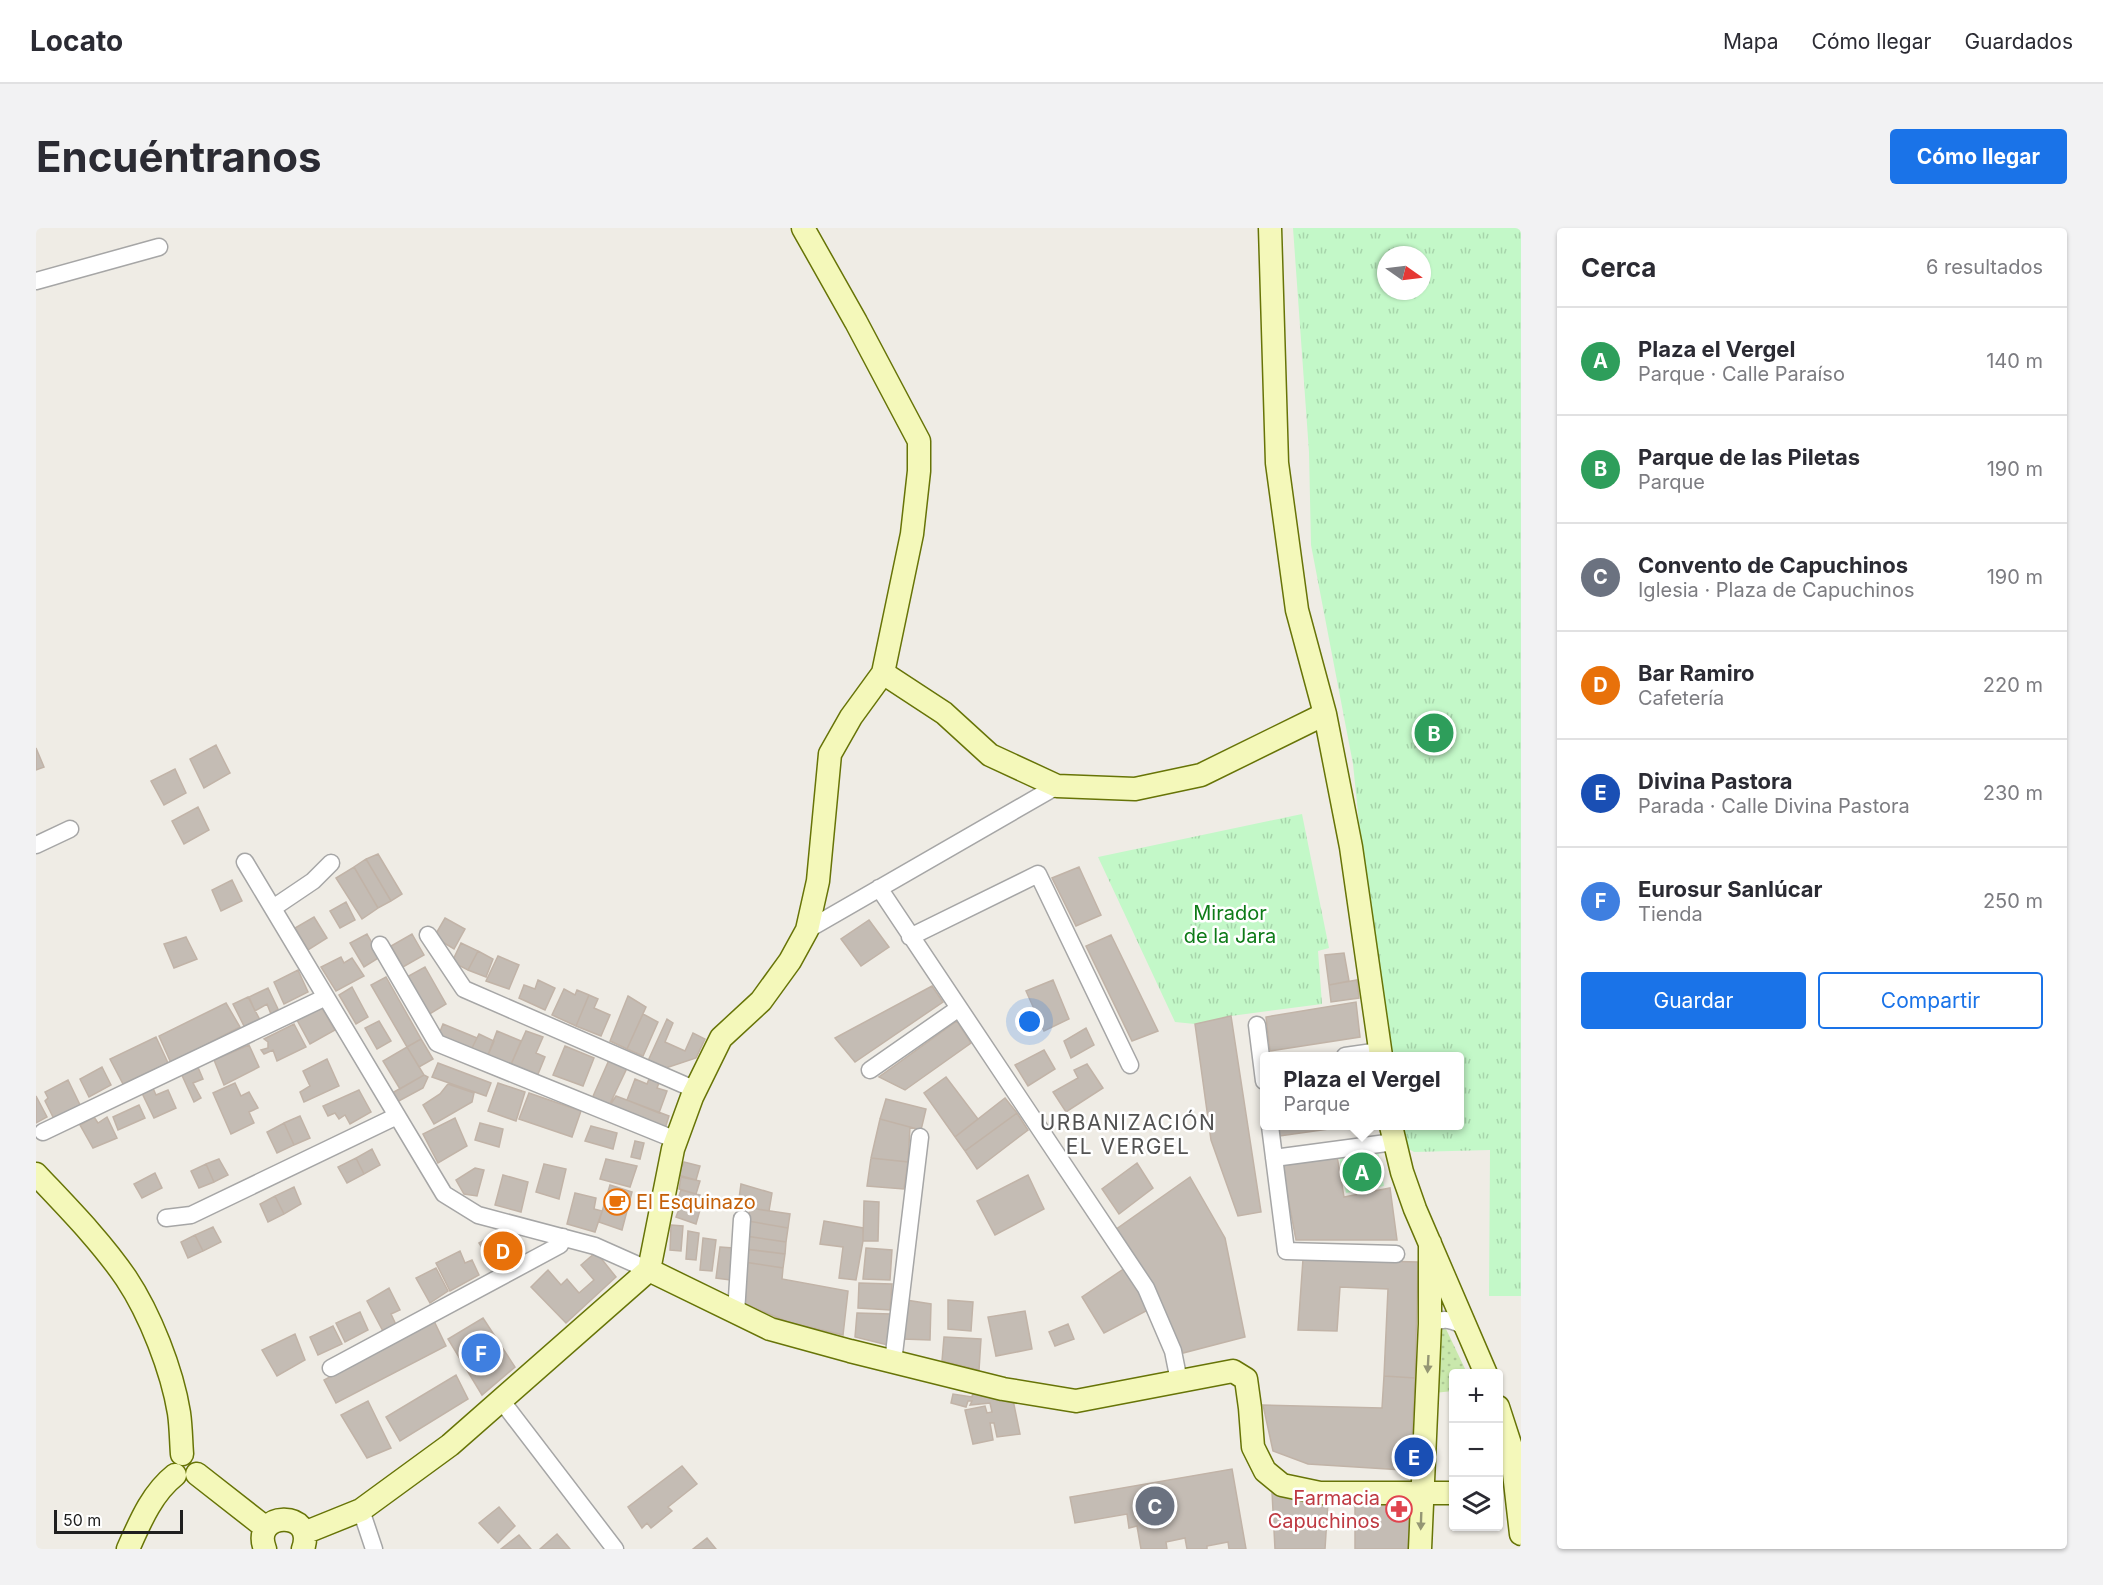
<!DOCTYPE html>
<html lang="es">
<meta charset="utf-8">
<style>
:root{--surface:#fff;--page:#f2f2f3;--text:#2b2b33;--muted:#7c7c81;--line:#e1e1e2;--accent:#1a73e8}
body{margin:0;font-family:Inter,sans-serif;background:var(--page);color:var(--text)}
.controls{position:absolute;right:18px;bottom:18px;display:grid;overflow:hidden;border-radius:6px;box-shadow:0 2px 4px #0004}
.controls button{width:54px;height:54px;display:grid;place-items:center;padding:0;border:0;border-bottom:2px solid var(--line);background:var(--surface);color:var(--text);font:30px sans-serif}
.compass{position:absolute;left:1341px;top:18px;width:54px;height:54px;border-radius:50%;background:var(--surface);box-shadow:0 2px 4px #0004;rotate:104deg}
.scale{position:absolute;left:18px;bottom:15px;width:129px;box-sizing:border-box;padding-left:6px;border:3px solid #1f1f1f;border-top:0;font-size:16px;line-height:21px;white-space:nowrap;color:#1f1f1f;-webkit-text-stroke:4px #fff;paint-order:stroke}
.you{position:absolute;left:994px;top:794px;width:21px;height:21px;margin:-15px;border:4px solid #fff;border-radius:50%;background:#1a73e8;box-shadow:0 0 0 9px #1a73e833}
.badge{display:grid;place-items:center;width:39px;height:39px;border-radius:50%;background:var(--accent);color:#fff;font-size:20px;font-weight:700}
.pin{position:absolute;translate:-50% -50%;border:3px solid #fff;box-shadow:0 2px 6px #0006}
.popup{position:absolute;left:1224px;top:824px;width:204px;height:78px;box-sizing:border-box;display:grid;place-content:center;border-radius:6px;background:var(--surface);filter:drop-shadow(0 2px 4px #0005);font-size:20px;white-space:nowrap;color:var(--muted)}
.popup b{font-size:22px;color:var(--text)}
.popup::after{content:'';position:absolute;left:50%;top:100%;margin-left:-12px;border:12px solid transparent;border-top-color:var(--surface)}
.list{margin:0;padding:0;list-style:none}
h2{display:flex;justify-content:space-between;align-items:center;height:78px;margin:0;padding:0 24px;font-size:26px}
h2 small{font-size:20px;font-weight:400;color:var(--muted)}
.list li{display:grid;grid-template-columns:39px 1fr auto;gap:18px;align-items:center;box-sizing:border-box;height:108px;padding:0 24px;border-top:2px solid var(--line)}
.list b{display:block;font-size:22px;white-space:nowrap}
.list p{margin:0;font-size:20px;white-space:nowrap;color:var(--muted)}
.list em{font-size:20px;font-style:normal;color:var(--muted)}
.actions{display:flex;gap:12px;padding:18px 24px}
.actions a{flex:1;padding:14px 0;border:2px solid var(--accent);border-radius:6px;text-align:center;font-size:21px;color:var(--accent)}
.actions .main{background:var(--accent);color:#fff}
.icon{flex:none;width:33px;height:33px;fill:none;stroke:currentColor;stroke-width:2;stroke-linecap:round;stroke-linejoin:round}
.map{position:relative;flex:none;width:1485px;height:1321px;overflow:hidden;border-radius:6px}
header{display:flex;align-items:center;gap:36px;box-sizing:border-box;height:84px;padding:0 30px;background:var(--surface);border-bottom:2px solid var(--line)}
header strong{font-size:28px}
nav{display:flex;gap:33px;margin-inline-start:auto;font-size:21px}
.intro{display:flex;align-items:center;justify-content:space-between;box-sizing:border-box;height:144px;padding:0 36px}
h1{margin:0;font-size:42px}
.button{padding:15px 27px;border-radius:6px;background:var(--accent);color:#fff;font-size:21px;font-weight:700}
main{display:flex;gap:36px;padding:0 36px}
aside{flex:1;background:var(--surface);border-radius:6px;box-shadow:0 2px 4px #0004}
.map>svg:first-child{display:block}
</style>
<header>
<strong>Locato</strong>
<nav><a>Mapa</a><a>Cómo llegar</a><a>Guardados</a></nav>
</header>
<div class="intro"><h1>Encuéntranos</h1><a class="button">Cómo llegar</a></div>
<main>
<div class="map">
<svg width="1485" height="1321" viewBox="0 0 1485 1321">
<defs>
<pattern id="grass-dots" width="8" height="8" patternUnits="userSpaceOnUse" patternTransform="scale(1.5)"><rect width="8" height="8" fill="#c9e8ac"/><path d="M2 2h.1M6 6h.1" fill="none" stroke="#acc794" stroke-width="1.8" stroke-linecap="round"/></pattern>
<pattern id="park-tufts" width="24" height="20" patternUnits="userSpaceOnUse" patternTransform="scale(1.5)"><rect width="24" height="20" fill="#c3f8c8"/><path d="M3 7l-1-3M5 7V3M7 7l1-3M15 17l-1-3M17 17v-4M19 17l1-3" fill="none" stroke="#a7d4ab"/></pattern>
</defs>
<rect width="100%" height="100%" fill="#efece5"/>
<path fill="url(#grass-dots)" d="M 1402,1100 L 1410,1101 L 1431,1145 L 1418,1146 L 1417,1163 L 1398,1165 Z"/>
<path fill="url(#park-tufts)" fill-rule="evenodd" d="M 1257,0 L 1485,0 L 1485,1068 L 1453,1068 L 1454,922 L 1378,924 L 1371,920 L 1367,898 L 1424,898 L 1424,828 L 1356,828 L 1331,673 L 1317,536 L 1275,317 L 1273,224 ZM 1350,27 L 1386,27 L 1386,63 L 1350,63 Z
M 1266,586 L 1293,720 L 1282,723 L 1286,776 L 1195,788 L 1159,796 L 1139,794 L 1062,629 Z
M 1342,922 L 1348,958 L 1310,965 L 1303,929 Z"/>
<path fill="#c4bcb4" stroke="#c1b3a7" stroke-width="1.5" d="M 180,517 L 194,545 L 168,560 L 154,531 Z
M 0,520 L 8,539 L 0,542 Z
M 139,541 L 150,565 L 128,577 L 115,553 Z
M 162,579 L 173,602 L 148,616 L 136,593 Z
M 342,626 L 366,666 L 355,673 L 330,631 Z
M 330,631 L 355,673 L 342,680 L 318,639 Z
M 318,639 L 342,680 L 326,691 L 300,650 Z
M 1043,639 L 1065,687 L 1040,698 L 1016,650 Z
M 196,652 L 206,673 L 185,683 L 176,662 Z
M 310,674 L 319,692 L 304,700 L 294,683 Z
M 278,689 L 291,710 L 272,722 L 259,700 Z
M 409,690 L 429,701 L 418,721 L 398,709 Z
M 833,692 L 853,719 L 825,738 L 805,711 Z
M 331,706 L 344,729 L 328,739 L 314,715 Z
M 376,706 L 388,727 L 367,739 L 355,718 Z
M 1075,707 L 1122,803 L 1096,813 L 1050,718 Z
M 150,709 L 161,731 L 138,740 L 128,716 Z
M 425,715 L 442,723 L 432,742 L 416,734 Z
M 442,723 L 457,731 L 450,749 L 432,742 Z
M 1308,725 L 1313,753 L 1293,757 L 1289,727 Z
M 462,728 L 483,737 L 473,761 L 450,753 Z
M 305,729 L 308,735 L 316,730 L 328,748 L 300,763 L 285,739 Z
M 389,739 L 410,776 L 392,787 L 369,750 Z
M 262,742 L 272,764 L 248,776 L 238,754 Z
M 350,749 L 385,811 L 371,819 L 335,757 Z
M 502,752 L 519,760 L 509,782 L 483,770 L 488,757 L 499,761 Z
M 1017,752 L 1033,791 L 1008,803 L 990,763 Z
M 1321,752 L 1323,770 L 1295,774 L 1293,757 Z
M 896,758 L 907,774 L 819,834 L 799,810 Z
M 316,759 L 332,789 L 320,796 L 303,767 Z
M 232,760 L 242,781 L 235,786 L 231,776 L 219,783 L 213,769 Z
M 528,761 L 539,767 L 541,762 L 553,767 L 540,798 L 516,787 Z
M 553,767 L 562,771 L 558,780 L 574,787 L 565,808 L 540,798 Z
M 592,768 L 610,779 L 591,821 L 574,813 Z
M 212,769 L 224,792 L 209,800 L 197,776 Z
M 1320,774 L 1324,809 L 1234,823 L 1230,789 Z
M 190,775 L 204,799 L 135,835 L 123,808 Z
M 286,780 L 299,802 L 274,816 L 261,792 Z
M 607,786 L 622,794 L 607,828 L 591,821 Z
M 1195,788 L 1225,984 L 1202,988 L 1175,912 L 1159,796 Z
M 631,791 L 637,795 L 629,814 L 649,823 L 657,805 L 669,811 L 660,830 L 627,841 L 611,835 Z
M 343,793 L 355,813 L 341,821 L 329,800 Z
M 921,793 L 935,815 L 869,862 L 843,849 Z
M 258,796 L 270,819 L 241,833 L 237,822 L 228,826 L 225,822 L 232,820 L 232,814 L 228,811 Z
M 407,796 L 441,810 L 433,826 L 401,811 Z
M 1050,800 L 1058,817 L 1035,830 L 1028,813 Z
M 461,803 L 485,813 L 473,841 L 450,832 Z
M 490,803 L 507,809 L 500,825 L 509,829 L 500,851 L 473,841 Z
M 443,806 L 458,813 L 450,832 L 433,826 Z
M 120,809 L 132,835 L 87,856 L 74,831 Z
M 385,811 L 397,831 L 383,839 L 371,819 Z
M 213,817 L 223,839 L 188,857 L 178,832 Z
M 529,818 L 558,830 L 547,858 L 517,847 Z
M 371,819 L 388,847 L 364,861 L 347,833 Z
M 1008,822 L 1019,841 L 992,858 L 979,837 Z
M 291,831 L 303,858 L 268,874 L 264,864 L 274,858 L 267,843 Z
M 573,832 L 591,840 L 571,882 L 554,875 Z
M 402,835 L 455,855 L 450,868 L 396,849 Z
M 1051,836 L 1067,860 L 1030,884 L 1017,864 L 1042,850 L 1038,842 Z
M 161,837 L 167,851 L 157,855 L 165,870 L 158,874 L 144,843 Z
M 66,839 L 75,857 L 53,869 L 44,851 Z
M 388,847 L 392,849 L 387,860 L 361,874 L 356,865 Z
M 910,849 L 942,891 L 919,909 L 888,865 Z
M 599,851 L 611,856 L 613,851 L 623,855 L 621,860 L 631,863 L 623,885 L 591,872 Z
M 32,852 L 45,879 L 18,891 L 9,873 L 12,870 L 9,864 Z
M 199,855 L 205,868 L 213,864 L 222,880 L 213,884 L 218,895 L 195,906 L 177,865 Z
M 462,855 L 489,864 L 480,893 L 452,883 Z
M 412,856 L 438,865 L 436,874 L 398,896 L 387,877 L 404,866 Z
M 116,858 L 120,867 L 132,862 L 140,880 L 118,890 L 105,863 Z
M 323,862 L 335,884 L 314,896 L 309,887 L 303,891 L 299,885 L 292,888 L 287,878 Z
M 493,865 L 545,883 L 536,909 L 483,891 Z
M 0,868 L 11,889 L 0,895 Z
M 580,868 L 633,888 L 628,904 L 571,882 Z
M 969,870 L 981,885 L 929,923 L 919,909 Z
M 850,871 L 890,881 L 885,902 L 844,891 Z
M 103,877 L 109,890 L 82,902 L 77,889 Z
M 981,885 L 992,902 L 941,941 L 929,923 Z
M 264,888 L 274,910 L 258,917 L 248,895 Z
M 58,889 L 62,895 L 71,889 L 81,910 L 57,920 L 44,897 Z
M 419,890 L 431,918 L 402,935 L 387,906 Z
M 844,891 L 874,899 L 872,934 L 835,930 Z
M 248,895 L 258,917 L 241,925 L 231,904 Z
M 444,895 L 467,901 L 463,919 L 439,912 Z
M 555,898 L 581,905 L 577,921 L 549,913 Z
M 1242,898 L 1314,898 L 1244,908 Z
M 599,913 L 608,915 L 604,931 L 595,929 Z
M 336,921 L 344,937 L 328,946 L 320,930 Z
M 1301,928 L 1308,969 L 1354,960 L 1361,1012 L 1260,1012 L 1246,938 Z
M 320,930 L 328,946 L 311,955 L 302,939 Z
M 835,930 L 872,934 L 868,961 L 831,958 Z
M 183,931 L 192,947 L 178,954 L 170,936 Z
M 570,931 L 601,938 L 594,959 L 564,951 Z
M 648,934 L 664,938 L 660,952 L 642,947 Z
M 1101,935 L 1117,960 L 1083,986 L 1066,961 Z
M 170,936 L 178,954 L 163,960 L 155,943 Z
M 508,936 L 530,941 L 523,971 L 500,964 Z
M 439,940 L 448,942 L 441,968 L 428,966 L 420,952 Z
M 119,945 L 126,960 L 106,970 L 98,956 Z
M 467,947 L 492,954 L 485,984 L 459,977 Z
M 992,947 L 1008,981 L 959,1007 L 941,973 Z
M 645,949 L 664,953 L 660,966 L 643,961 Z
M 1154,949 L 1189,1010 L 1209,1109 L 1147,1125 L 1115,1055 L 1079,1002 Z
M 705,956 L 736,965 L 733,983 L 702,978 Z
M 574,957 L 596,964 L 586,1002 L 563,994 Z
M 258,959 L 265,976 L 248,986 L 239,968 Z
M 645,962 L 664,967 L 660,980 L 641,974 Z
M 539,965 L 560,970 L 558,981 L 566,983 L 559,1004 L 531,996 Z
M 239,968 L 248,986 L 232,994 L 224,976 Z
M 828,973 L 843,974 L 842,1013 L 827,1013 Z
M 645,976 L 664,982 L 660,996 L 640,989 Z
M 714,980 L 754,986 L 752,1000 L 712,993 Z
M 712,993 L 752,1000 L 750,1014 L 710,1008 Z
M 788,993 L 827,1000 L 827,1013 L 820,1052 L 803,1050 L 807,1019 L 784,1016 Z
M 635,997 L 647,998 L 645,1023 L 634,1022 Z
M 472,998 L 491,1030 L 463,1046 L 443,1015 Z
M 177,999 L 185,1014 L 167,1023 L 159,1007 Z
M 652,1003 L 663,1005 L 660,1032 L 650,1031 Z
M 159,1007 L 167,1023 L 152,1030 L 145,1014 Z
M 710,1008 L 750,1014 L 749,1026 L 709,1021 Z
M 667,1010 L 680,1012 L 676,1043 L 664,1042 Z
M 684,1019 L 697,1020 L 694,1052 L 680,1050 Z
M 830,1020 L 856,1022 L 854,1052 L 827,1051 Z
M 709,1021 L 749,1026 L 747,1040 L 708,1034 Z
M 424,1023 L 429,1035 L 436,1032 L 443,1047 L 414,1063 L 400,1035 Z
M 560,1024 L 580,1049 L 530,1095 L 495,1059 L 512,1042 L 525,1057 L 531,1051 L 543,1065 L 558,1052 L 545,1037 Z
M 1267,1031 L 1382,1034 L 1379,1150 L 1348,1148 L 1352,1061 L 1304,1059 L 1301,1103 L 1262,1102 Z
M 708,1034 L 747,1040 L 746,1051 L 812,1063 L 807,1107 L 752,1094 L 705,1074 Z
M 400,1040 L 412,1063 L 394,1075 L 380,1050 Z
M 1089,1040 L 1112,1082 L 1068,1105 L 1046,1069 Z
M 823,1055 L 856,1056 L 854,1082 L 822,1080 Z
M 353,1060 L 364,1082 L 355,1086 L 361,1099 L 348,1105 L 331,1073 Z
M 870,1072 L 895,1076 L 894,1112 L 867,1111 Z
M 912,1072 L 937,1074 L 935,1103 L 912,1101 Z
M 989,1083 L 996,1121 L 960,1128 L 952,1089 Z
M 324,1084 L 332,1102 L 309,1114 L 300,1095 Z
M 821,1085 L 855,1086 L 852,1117 L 819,1109 Z
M 447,1090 L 479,1139 L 446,1167 L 412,1111 Z
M 398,1093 L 410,1118 L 300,1175 L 288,1152 Z
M 1032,1096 L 1038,1111 L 1019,1118 L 1013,1104 Z
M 297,1098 L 306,1116 L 282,1127 L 274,1109 Z
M 259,1106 L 269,1132 L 241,1148 L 226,1122 Z
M 908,1109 L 945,1111 L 943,1142 L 906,1133 Z
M 420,1147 L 432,1171 L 364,1213 L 350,1189 Z
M 1348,1148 L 1379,1150 L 1375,1227 L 1367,1242 L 1272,1236 L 1237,1223 L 1227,1177 L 1346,1180 Z
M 938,1160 L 976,1167 L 984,1206 L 961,1209 L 958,1195 L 954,1195 L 957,1212 L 937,1216 L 929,1182 L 949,1178 L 951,1185 L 956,1184 L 954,1175 L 934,1177 L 936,1173 L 932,1173 L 930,1179 L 915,1175 L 917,1166 L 936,1169 Z
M 332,1173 L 355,1220 L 331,1230 L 305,1187 Z
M 646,1238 L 661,1256 L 632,1279 L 636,1283 L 615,1300 L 611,1295 L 606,1300 L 592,1279 Z
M 1196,1241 L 1210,1321 L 1193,1321 L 1192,1314 L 1171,1318 L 1171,1321 L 1151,1321 L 1149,1310 L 1130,1314 L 1131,1321 L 1105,1321 L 1101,1298 L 1093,1300 L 1091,1286 L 1039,1295 L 1034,1269 Z
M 1236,1264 L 1361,1268 L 1374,1281 L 1372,1321 L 1319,1321 L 1319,1273 L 1292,1274 L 1289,1321 L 1239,1321 Z
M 463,1279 L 479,1298 L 462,1315 L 443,1295 Z
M 521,1306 L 534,1321 L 504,1321 Z
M 483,1307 L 495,1321 L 465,1321 Z
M 671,1310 L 680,1321 L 657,1321 Z"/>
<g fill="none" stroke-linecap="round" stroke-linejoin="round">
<g stroke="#a6a6a6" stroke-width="19">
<path id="street" d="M 0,53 L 123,19
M 0,617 L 34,601
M 209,634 L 408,966 L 442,987 L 559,1018 L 613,1042
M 843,660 L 1110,1060 L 1137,1123 L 1143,1153
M 237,680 L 277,653 L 295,635
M 771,702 L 1021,558
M 392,707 L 428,761 L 660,862
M 874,709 L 1002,646 L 1094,837
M 344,717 L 401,815 L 640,912
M 1221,797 L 1228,853
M 1309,828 L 1344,823
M 834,842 L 923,780
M 1234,898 L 1250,1023 L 1360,1026
M 7,904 L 290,769
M 1238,930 L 1358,914
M 130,990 L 155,987 L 361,888
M 700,1085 L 706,991
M 1394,1096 C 1407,1089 1418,1091 1430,1100
M 857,1134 L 884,909
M 295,1140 L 524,1017 L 527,1009
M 465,1172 L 579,1321
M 325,1282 L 338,1321"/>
</g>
<g stroke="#677407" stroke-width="25">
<path id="secondary" d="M 1234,0 L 1241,235 L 1261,382 L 1289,486 L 1315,619 L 1345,828
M 847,445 L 908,485 L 954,527 L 1021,558 L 1099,561 L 1165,547 L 1289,486
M 1355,898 L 1366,944 L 1379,981 L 1450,1146
M 0,946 C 31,979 64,1012 90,1050 C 114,1086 136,1142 143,1185 C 145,1199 145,1213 146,1226
M 613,1042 L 734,1101 L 814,1123 L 967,1161 L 1040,1173 L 1197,1143 L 1210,1151 L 1214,1180 L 1217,1219 L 1229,1243 L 1246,1257 L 1284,1265 L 1418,1265
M 1462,1179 L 1475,1219 L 1485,1306
M 161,1246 L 230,1300
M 268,1305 L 325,1282 L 414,1217 L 613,1042 L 637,921 L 656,869 L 685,810 L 725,773 L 754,733 L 771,702 L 782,653 L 794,526 L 815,489 L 847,445 L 876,306 L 883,243 L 883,213 L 820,94 L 767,0
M 92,1321 C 104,1294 116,1265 139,1247
M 229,1321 C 214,1283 281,1281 267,1321
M 1384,1321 L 1394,1096 L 1394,1015"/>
</g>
<use href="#street" stroke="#fff" stroke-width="16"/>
<use href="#secondary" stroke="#f4f8ba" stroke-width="22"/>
</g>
<defs><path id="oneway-solid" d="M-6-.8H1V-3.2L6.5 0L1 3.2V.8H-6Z" transform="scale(1.5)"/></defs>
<g fill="#949674">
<use href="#oneway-solid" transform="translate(1392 1136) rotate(93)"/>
<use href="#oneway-solid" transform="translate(1385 1293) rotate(92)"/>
</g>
<defs>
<g id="cafe-ring" transform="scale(1.35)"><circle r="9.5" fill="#fff" stroke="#e8710a" stroke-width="1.5"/><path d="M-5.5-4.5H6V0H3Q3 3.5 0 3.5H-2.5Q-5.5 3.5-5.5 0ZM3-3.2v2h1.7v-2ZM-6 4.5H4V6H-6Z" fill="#e8710a"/></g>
<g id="pharmacy-ring" transform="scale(1.35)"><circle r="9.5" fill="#fff" stroke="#e0444e" stroke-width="1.5"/><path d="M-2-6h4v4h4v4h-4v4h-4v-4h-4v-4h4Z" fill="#e0444e"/></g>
</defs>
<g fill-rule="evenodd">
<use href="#cafe-ring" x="581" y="974"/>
<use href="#pharmacy-ring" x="1363" y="1281"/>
</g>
<g text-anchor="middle" stroke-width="5" stroke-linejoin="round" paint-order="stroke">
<g font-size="20" fill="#0e7b18" stroke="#fff">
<text x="1194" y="692">Mirador<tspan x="1194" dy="23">de la Jara</tspan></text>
</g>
<g font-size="20" fill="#c56008" stroke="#fff" text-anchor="start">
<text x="600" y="981">El Esquinazo</text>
</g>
<g font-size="20" fill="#be3a42" stroke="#fff" text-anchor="end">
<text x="1344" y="1277">Farmacia<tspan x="1344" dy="23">Capuchinos</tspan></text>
</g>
<g font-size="21" letter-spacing="1.5" fill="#525252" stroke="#fff">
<text x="1092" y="902">URBANIZACIÓN<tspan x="1092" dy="24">EL VERGEL</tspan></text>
</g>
</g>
</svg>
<div class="controls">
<button>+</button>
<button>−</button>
<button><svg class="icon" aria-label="layers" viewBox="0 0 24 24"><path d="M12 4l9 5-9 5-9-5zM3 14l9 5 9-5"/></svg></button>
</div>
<svg class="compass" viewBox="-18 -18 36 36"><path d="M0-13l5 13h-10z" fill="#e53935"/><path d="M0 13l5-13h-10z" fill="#7c7c81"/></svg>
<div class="scale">50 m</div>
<div class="you"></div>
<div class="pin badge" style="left:1326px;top:944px;background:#2e9e5b">A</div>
<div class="popup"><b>Plaza el Vergel</b>Parque</div>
<div class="pin badge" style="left:1398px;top:505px;background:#2e9e5b">B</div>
<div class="pin badge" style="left:1119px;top:1278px;background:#6b7280">C</div>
<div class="pin badge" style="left:467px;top:1023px;background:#e8710a">D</div>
<div class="pin badge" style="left:1378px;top:1229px;background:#1a4fb4">E</div>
<div class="pin badge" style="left:445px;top:1125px;background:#3f7fe0">F</div>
</div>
<aside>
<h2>Cerca<small>6 resultados</small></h2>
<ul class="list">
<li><span class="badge" style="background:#2e9e5b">A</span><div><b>Plaza el Vergel</b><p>Parque · Calle Paraíso</p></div><em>140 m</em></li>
<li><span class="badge" style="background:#2e9e5b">B</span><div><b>Parque de las Piletas</b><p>Parque</p></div><em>190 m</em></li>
<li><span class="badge" style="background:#6b7280">C</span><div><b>Convento de Capuchinos</b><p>Iglesia · Plaza de Capuchinos</p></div><em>190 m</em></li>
<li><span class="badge" style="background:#e8710a">D</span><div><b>Bar Ramiro</b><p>Cafetería</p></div><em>220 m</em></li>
<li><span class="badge" style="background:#1a4fb4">E</span><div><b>Divina Pastora</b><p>Parada · Calle Divina Pastora</p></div><em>230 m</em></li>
<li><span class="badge" style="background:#3f7fe0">F</span><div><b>Eurosur Sanlúcar</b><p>Tienda</p></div><em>250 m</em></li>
</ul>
<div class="actions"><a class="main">Guardar</a><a>Compartir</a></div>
</aside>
</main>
